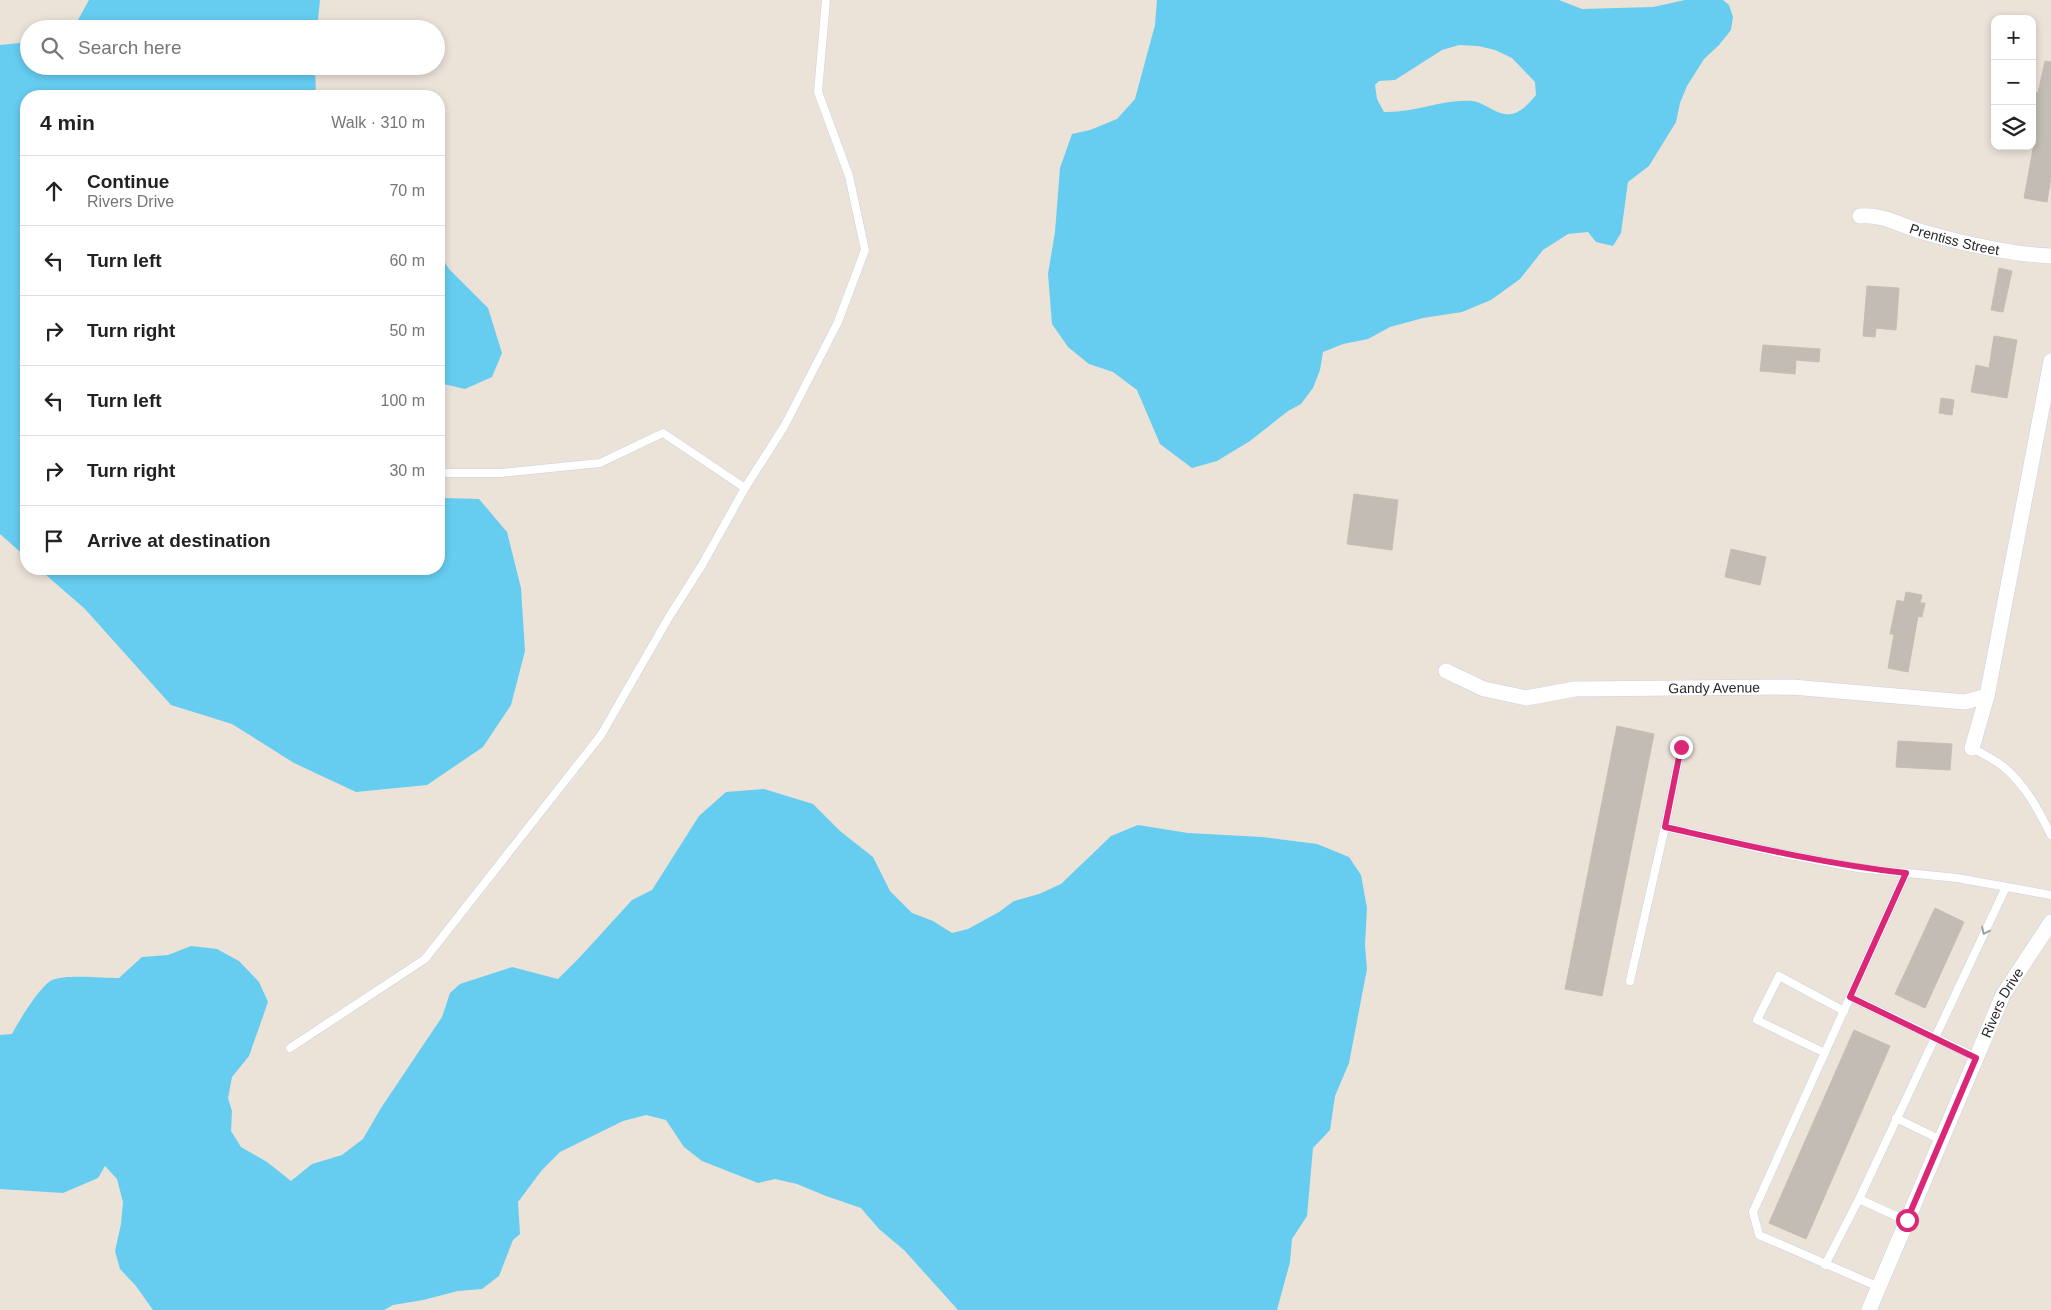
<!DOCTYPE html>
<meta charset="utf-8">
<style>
:root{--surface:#fff;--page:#f6f6f6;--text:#222;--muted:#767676;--line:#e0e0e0}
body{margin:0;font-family:Helvetica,sans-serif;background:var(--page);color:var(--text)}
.controls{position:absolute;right:15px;top:15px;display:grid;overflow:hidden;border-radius:10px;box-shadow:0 2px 8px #0003}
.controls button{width:45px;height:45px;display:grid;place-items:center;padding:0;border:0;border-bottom:1px solid var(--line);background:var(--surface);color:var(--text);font:25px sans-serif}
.stop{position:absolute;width:15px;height:15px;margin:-11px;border:4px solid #db2777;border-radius:50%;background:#fff}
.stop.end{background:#db2777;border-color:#fff;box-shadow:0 1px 5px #0008}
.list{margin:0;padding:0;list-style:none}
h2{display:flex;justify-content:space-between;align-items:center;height:65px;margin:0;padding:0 20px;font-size:21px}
h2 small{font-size:16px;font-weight:400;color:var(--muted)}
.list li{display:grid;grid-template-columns:32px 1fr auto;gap:15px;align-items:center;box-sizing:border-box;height:70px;padding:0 20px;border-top:1px solid var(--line)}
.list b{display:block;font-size:19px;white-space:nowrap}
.list p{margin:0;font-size:16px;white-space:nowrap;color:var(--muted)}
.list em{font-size:16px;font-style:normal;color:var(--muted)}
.icon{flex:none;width:28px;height:28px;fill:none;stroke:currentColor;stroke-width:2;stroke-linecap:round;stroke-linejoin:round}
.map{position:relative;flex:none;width:2051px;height:1310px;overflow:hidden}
.search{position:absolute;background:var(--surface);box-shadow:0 2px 8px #0003;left:20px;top:20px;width:425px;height:55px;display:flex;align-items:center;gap:12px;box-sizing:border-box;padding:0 18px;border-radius:28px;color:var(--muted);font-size:19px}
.panel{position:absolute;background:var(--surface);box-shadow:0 2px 8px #0003;left:20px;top:90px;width:425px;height:485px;border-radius:20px}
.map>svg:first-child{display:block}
</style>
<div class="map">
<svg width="2051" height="1310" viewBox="0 0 2051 1310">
<rect width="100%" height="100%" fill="#ebe2d8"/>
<path fill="#66cdf1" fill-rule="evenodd" d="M 89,0 L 320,0 L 317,29 L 73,29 Z
M 1157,0 L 1559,0 L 1582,9 L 1653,7 L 1685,0 L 1723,0 L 1729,5 L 1733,17 L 1731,30 L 1719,45 L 1704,59 L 1687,86 L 1680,103 L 1676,122 L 1649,166 L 1628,182 L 1621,233 L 1613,246 L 1596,242 L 1588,232 L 1568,234 L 1543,250 L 1520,279 L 1491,300 L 1462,312 L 1423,318 L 1390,327 L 1368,339 L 1343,344 L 1323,352 L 1320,370 L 1313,388 L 1301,404 L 1288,411 L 1250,441 L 1217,461 L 1192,468 L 1160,444 L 1137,390 L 1113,372 L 1089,364 L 1068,347 L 1052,324 L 1048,274 L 1055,232 L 1060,168 L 1072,134 L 1090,130 L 1117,119 L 1135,99 L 1155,25 ZM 1459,45 L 1478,46 L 1495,50 L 1512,58 L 1535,82 L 1536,95 C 1529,103 1523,111 1512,114 C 1498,117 1485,102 1472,101 C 1442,99 1415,113 1384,112 L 1377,99 L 1375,85 L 1379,81 L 1395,80 L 1442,50 Z
M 29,42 L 29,66 L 315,66 L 316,96 L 26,96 L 26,557 L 0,534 L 0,45 Z
M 439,253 L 449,269 L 488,308 L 502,353 L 492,377 L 465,389 L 439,383 Z
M 443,498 L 479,499 L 507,532 L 521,588 L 525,651 L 511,705 L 483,747 L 427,785 L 356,792 L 294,763 L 232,724 L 171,705 L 85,609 L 39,569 L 439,569 L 439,501 Z
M 764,789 L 813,804 L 840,831 L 873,857 L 890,891 L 912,913 L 933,921 L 952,933 L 968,929 L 999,912 L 1014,901 L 1039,894 L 1061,884 L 1111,836 L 1138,825 L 1188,833 L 1262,837 L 1317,844 L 1349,857 L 1361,875 L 1367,908 L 1365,945 L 1367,969 L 1349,1063 L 1335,1096 L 1330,1130 L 1313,1148 L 1307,1216 L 1292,1239 L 1290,1262 L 1277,1310 L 958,1310 L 904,1250 L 879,1229 L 861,1208 L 826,1196 L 797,1184 L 775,1179 L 758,1183 L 702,1161 L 684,1147 L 666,1120 L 646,1115 L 623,1121 L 560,1152 L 542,1170 L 518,1202 L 520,1234 L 513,1240 L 499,1276 L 482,1289 L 458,1291 L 423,1300 L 393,1305 L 384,1310 L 153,1310 L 136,1286 L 120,1269 L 115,1251 L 121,1224 L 123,1202 L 117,1179 L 105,1166 L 98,1178 L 63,1193 L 0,1189 L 0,1035 L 12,1034 C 19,1021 40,986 52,980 C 66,974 103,978 119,978 L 142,957 L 168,955 L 191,946 L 217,949 L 239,961 L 259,982 L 268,1002 L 249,1056 L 232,1077 L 228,1098 L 232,1111 L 231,1131 L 241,1147 L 267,1162 L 291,1181 L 312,1164 L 342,1155 L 363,1139 L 381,1108 L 442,1017 L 450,993 L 460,984 L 512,967 L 558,979 L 580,957 L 632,900 L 652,890 L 699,816 L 726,792 Z"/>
<path fill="#c2bcb5" stroke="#c5beb2" d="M 2045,61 L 2051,62 L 2051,177 L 2047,202 L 2024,198 L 2036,133 L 2032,132 L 2032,91 L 2038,93 Z
M 1999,268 L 2012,271 L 2003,312 L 1991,310 Z
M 1867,286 L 1899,288 L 1896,330 L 1876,328 L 1875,337 L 1863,336 Z
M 1994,336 L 2017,340 L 2007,398 L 1971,392 L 1976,365 L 1989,368 Z
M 1763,345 L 1820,349 L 1819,362 L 1796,360 L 1795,374 L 1760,371 Z
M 1941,398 L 1954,400 L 1952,415 L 1939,413 Z
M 1354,494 L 1398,500 L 1392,550 L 1347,544 Z
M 1731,549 L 1766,557 L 1760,585 L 1725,577 Z
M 1906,592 L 1922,595 L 1920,603 L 1925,603 L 1922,617 L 1918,616 L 1908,672 L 1888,668 L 1894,634 L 1890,634 L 1897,600 L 1904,602 Z
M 1617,726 L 1654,734 L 1602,996 L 1565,989 Z
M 1898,741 L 1952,744 L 1950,770 L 1896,767 Z
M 1935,908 L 1964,922 L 1925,1008 L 1895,994 Z
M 1854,1030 L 1890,1046 L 1806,1239 L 1769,1223 Z"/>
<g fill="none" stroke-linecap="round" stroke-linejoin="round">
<g stroke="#cdd1e1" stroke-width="9">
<path id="service" d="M 439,473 L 501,473 L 600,463 L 663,433 L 745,488
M 1972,748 C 1983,754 1996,760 2005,768 C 2026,786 2039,811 2051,835
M 1665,827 L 1681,747
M 1906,873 L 1850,997 L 1976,1057
M 1630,981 L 1665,827 L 1784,854 L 1858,868 L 1957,878 L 2051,895
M 1850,997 L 1753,1212 L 1759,1235 L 1879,1287
M 290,1048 L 425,959 L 601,735 L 669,617 L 702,565 L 745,488 L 785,425 L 838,322 L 865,250 L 849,176 L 818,92 L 826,0
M 1825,1053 L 1757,1020 L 1779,976 L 1844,1011
M 1896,1118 L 1941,1140
M 1859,1199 L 1907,1221
M 1825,1265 L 1859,1199 L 2006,887"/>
</g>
<g stroke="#cdd1e1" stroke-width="16">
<g id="minor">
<path id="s1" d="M 1860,216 C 1884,214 1901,226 1923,232 C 1965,244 2007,254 2051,256"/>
<path id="s2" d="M 1446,671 L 1484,689 L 1526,698 L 1575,689 L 1792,687 L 1965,702 L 1987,696"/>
<path d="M 1972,748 L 1987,696 L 2051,361"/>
<path id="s3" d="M 1869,1310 L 2003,995 L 2051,922"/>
</g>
</g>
<use href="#service" stroke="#fff" stroke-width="8"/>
<use href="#minor" stroke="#fff" stroke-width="15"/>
</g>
<defs><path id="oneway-chevron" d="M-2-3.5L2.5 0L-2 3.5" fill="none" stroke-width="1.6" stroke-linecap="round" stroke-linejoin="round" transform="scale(1.25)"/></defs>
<use stroke="#9e9e9e" href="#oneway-chevron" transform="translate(1985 931) rotate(116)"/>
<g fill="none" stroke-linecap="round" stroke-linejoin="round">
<path stroke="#db2777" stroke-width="6" d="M 1681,747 L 1665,827 C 1745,845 1824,864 1906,873 L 1850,997 L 1976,1058 L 1907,1220"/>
</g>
<g text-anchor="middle" stroke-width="5" stroke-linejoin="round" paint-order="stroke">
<g font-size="14" fill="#272727" stroke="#fff">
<text dy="5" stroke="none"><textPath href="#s1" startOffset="98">Prentiss Street</textPath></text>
<text dy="5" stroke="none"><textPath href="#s2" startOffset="274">Gandy Avenue</textPath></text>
<text dy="5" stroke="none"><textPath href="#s3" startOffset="335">Rivers Drive</textPath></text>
</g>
</g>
</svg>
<div class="controls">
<button>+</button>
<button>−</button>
<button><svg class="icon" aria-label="layers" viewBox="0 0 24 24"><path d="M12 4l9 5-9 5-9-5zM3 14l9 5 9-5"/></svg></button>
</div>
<div class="stop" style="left:1907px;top:1220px"></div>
<div class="stop end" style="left:1681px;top:747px"></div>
<div class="search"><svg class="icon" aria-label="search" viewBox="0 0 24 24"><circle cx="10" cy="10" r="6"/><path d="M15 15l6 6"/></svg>Search here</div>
<section class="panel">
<h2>4 min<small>Walk · 310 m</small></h2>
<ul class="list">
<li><svg class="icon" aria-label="ahead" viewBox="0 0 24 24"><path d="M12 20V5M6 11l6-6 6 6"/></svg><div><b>Continue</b><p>Rivers Drive</p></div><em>70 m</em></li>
<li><svg class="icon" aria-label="left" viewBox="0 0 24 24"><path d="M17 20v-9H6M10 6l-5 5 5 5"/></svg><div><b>Turn left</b></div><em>60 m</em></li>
<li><svg class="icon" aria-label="right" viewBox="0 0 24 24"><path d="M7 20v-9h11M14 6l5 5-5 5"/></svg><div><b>Turn right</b></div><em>50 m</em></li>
<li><svg class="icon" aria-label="left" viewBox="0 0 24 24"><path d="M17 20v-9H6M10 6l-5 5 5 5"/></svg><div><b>Turn left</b></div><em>100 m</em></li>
<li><svg class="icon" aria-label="right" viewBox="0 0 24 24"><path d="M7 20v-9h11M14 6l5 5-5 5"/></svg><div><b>Turn right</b></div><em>30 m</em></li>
<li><svg class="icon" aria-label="arrive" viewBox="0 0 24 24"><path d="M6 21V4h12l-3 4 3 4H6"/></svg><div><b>Arrive at destination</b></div></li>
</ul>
</section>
</div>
